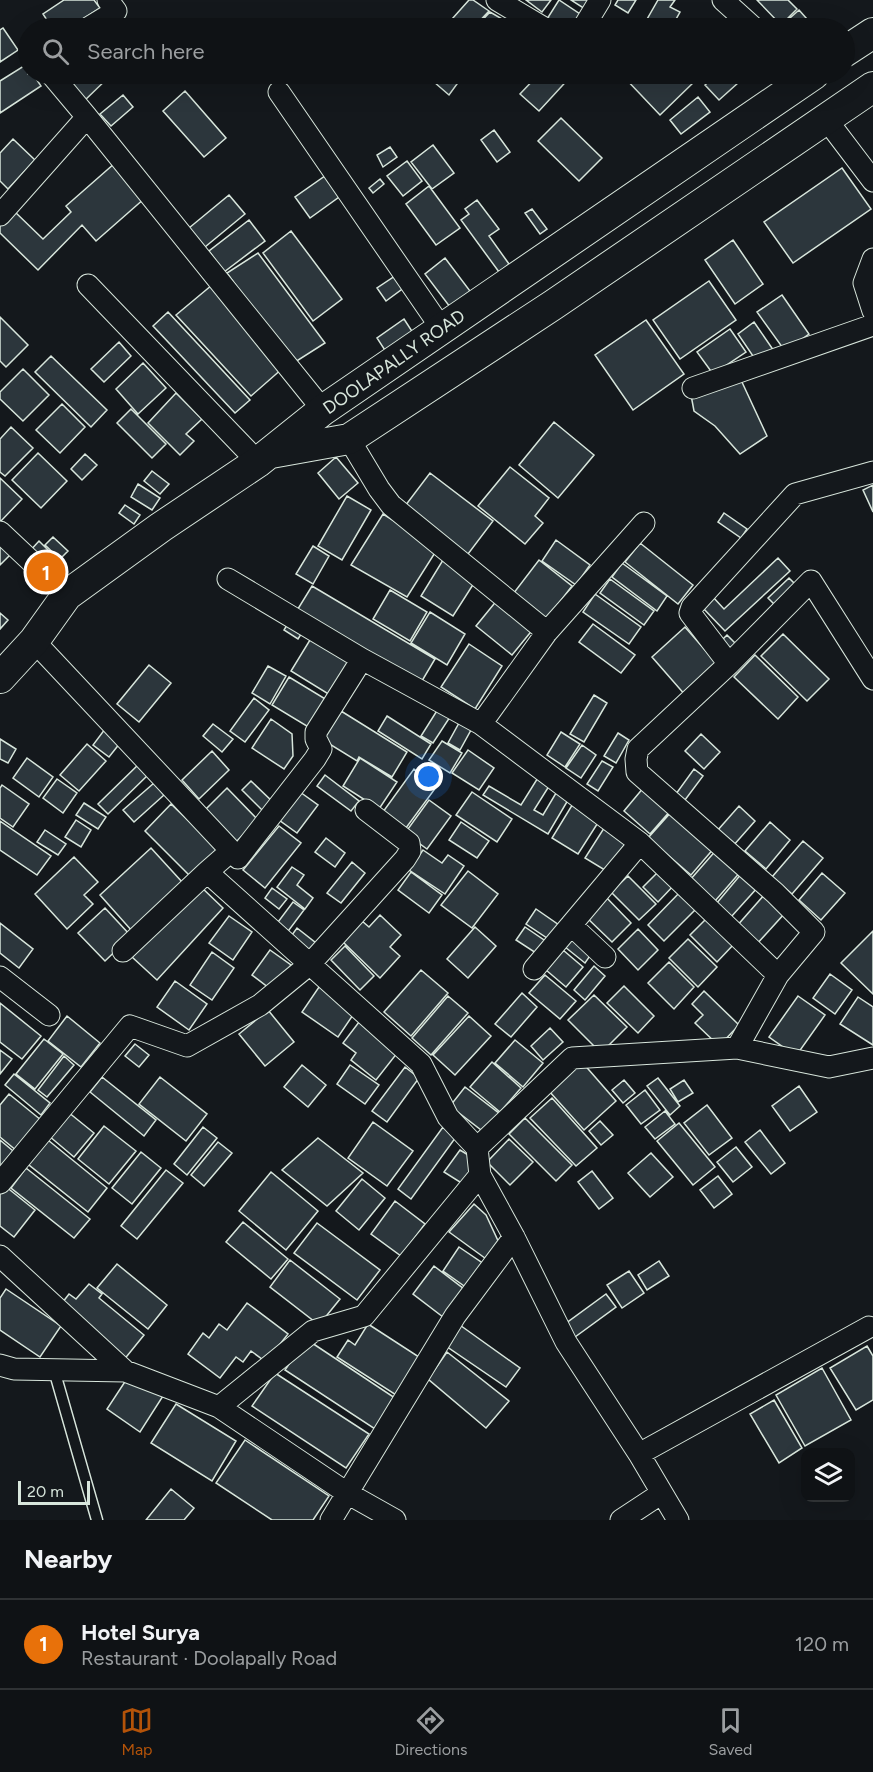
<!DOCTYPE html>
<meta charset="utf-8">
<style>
:root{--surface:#0f1215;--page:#181b1e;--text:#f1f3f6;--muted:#9b9ea0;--line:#2f3234;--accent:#b45309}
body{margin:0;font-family:Figtree,sans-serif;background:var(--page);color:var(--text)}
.controls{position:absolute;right:18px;bottom:18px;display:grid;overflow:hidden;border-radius:12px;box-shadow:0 6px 24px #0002}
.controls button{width:54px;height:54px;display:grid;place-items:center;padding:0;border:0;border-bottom:2px solid var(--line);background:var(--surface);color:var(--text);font:30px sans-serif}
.scale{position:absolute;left:18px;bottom:15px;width:72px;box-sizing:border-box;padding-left:6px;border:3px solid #d8e6dc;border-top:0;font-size:16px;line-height:21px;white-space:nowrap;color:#d8e6dc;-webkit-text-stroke:4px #14181c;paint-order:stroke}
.you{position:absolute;left:429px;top:777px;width:21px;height:21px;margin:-15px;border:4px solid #fff;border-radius:50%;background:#1a73e8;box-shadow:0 0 0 9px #1a73e833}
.badge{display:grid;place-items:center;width:39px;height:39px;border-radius:50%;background:var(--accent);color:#fff;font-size:20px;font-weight:700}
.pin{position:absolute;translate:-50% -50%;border:3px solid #fff;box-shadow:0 2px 6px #0006}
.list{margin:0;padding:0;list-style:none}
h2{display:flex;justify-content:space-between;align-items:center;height:78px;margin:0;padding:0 24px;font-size:26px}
h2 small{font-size:20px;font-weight:400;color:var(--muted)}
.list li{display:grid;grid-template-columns:39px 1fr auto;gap:18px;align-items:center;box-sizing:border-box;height:90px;padding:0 24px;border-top:2px solid var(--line)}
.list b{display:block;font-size:22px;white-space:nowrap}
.list p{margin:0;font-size:20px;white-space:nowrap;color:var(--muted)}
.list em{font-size:20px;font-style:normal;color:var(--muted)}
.icon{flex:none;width:33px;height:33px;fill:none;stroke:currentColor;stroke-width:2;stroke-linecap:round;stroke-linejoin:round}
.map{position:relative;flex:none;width:873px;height:1520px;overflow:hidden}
.search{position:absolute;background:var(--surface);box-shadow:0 6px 24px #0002;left:18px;right:18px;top:18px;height:66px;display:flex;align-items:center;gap:15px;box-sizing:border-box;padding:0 21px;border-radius:33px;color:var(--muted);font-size:22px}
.sheet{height:168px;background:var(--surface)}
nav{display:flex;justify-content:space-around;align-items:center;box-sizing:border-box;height:84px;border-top:2px solid var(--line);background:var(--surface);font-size:16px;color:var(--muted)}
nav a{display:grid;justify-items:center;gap:3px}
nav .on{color:var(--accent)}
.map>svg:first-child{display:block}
</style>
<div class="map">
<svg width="873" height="1520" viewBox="0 0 873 1520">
<rect width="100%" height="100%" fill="#14181c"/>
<path fill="#2c363c" stroke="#d8e6dc" stroke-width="1.5" d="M 64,0 L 94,0 L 100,8 L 69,28 L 52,28 L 43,14 Z
M 469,0 L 473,0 L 489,11 L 473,28 L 444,28 Z
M 526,0 L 551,0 L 542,12 Z
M 559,0 L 580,14 L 570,28 L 562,28 L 547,19 Z
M 571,0 L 591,0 L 585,9 Z
M 618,0 L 636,0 L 628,13 L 615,5 Z
M 658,0 L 675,0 L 670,7 L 680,12 L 671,28 L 660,28 L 646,21 Z
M 757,0 L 788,0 L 797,9 L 781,25 Z
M 799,10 L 815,28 L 783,28 L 781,26 Z
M 490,12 L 514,26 L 512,28 L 475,28 Z
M 3,28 L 18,50 L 0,62 L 0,30 Z
M 27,64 L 28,66 L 28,74 L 33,74 L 41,86 L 0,113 L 0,81 Z
M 77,74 L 112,74 L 82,103 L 65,85 Z
M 441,74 L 457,84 L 449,95 L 434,82 Z
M 539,74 L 573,74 L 539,111 L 520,94 Z
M 625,74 L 688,74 L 695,81 L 660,115 L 623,76 Z
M 718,74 L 748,74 L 719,100 L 705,85 Z
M 185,91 L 226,138 L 204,157 L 163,111 Z
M 123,95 L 133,107 L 111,126 L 100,114 Z
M 698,97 L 710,112 L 681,134 L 670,120 Z
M 561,118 L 602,158 L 579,181 L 538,141 Z
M 494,130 L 510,152 L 497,162 L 481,140 Z
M 13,139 L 35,160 L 8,189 L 0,181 L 0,153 Z
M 433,145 L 454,173 L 432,189 L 411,162 Z
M 390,147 L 397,157 L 383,167 L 377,155 Z
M 407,161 L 422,181 L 403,196 L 387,176 Z
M 115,163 L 145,198 L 96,241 L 82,225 L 38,270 L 0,233 L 0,225 L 13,210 L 43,239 L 71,212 L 66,206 Z
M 842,168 L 871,209 L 793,263 L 764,222 Z
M 332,171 L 346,192 L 310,218 L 295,197 Z
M 380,179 L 384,184 L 373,193 L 369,188 Z
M 429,186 L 460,228 L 436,245 L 406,204 Z
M 229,195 L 245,214 L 205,247 L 189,228 Z
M 477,200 L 499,229 L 489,236 L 509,264 L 499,272 L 461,220 L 469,214 L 465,209 Z
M 532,209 L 547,229 L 540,234 L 525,213 Z
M 249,220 L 265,241 L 224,272 L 209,251 Z
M 291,231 L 342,299 L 313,321 L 263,253 Z
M 733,240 L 763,284 L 735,304 L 705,260 Z
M 258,253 L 325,343 L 292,364 L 227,273 Z
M 445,258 L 470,291 L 450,307 L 425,274 Z
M 401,272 L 409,284 L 386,301 L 377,288 Z
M 709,281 L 736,320 L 680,359 L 653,320 Z
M 212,285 L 283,368 L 251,396 L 176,315 Z
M 782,295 L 809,334 L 785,351 L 757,312 Z
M 168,312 L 250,400 L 235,413 L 153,326 Z
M 0,317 L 28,345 L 6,367 L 0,361 Z
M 404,319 L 417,339 L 390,358 L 377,338 Z
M 646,320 L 684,374 L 633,410 L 595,355 Z
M 754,322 L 774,351 L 757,362 L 738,334 Z
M 730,329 L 746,352 L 713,374 L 697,352 Z
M 119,342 L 131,356 L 104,382 L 91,369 Z
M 51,356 L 107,410 L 91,427 L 35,372 Z
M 143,363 L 166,388 L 138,414 L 116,389 Z
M 23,369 L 49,395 L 23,421 L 0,399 L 0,392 Z
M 741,380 L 767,436 L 740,454 L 715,426 L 694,411 L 691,395 Z
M 176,393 L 202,419 L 186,434 L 194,441 L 180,455 L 148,423 Z
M 62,404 L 85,427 L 60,453 L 36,430 Z
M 131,409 L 166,444 L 152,458 L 117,423 Z
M 554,422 L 594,455 L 558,498 L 519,465 Z
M 11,427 L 33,448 L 5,476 L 0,472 L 0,439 Z
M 38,453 L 67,481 L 41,508 L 12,480 Z
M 85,454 L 97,465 L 82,480 L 71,469 Z
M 336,457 L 358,483 L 339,499 L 318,473 Z
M 510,467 L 549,498 L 535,516 L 543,523 L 525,544 L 478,506 Z
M 152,471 L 169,484 L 160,494 L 144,481 Z
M 430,473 L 493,521 L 465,558 L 402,510 Z
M 0,478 L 22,499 L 0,522 Z
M 138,484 L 160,498 L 152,510 L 131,497 Z
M 873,485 L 873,512 L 863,490 Z
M 347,496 L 371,510 L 342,560 L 318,546 Z
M 125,505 L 140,515 L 134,524 L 119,513 Z
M 724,513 L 747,529 L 741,538 L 718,522 Z
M 383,514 L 438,548 L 407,597 L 351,565 Z
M 53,537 L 68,551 L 60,559 L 45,545 Z
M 556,540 L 590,565 L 576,585 L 542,561 Z
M 39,541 L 59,561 L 48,573 L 28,553 Z
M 0,542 L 12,553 L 0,565 Z
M 640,543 L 693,585 L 678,604 L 625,562 Z
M 313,546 L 329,556 L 313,584 L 296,574 Z
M 778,558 L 790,571 L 725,631 L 702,607 L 713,597 L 724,609 Z
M 443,560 L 476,580 L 453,616 L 421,596 Z
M 539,560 L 572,586 L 546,620 L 513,594 Z
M 622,563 L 667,596 L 657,611 L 612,577 Z
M 789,578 L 799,588 L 778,608 L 768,598 Z
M 610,579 L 654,611 L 644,625 L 600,593 Z
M 312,586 L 435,659 L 419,686 L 296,612 Z
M 390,590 L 427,612 L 410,641 L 373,619 Z
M 595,594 L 641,627 L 629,644 L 583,612 Z
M 498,599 L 534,628 L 512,655 L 476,626 Z
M 430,612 L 465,634 L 447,665 L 411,643 Z
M 0,613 L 8,620 L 0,629 Z
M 290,620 L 305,628 L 298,639 L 284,630 Z
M 593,624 L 635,655 L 621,673 L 579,642 Z
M 685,627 L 719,666 L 686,696 L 652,657 Z
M 783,634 L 829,679 L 807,701 L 761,656 Z
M 313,635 L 352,660 L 330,695 L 291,671 Z
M 727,635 L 740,648 L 734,654 L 721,641 Z
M 469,644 L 502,666 L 475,709 L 441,687 Z
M 755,655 L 798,697 L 778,719 L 734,677 Z
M 149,665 L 171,683 L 139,722 L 117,704 Z
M 268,666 L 286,676 L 270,704 L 252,693 Z
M 289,677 L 327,700 L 310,728 L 272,705 Z
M 594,695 L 607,703 L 584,742 L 570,734 Z
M 254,698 L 269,710 L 245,742 L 230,731 Z
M 438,709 L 450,717 L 433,743 L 421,736 Z
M 341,711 L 407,752 L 392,777 L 359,757 L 357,761 L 323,740 Z
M 387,716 L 431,744 L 422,759 L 378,731 Z
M 271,719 L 292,734 L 293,756 L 284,769 L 252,748 Z
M 459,723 L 471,730 L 460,750 L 448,743 Z
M 213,724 L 233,739 L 222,752 L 203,736 Z
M 108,725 L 124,738 L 109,757 L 93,745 Z
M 561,732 L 580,744 L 565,767 L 547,755 Z
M 618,733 L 629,740 L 616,763 L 604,756 Z
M 701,734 L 720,752 L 704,769 L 685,751 Z
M 0,739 L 16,749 L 8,763 L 0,759 Z
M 442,741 L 462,753 L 450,773 L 429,760 Z
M 87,744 L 106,761 L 79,791 L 60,775 Z
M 582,745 L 596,755 L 581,778 L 566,768 Z
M 468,750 L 494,768 L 479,790 L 452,773 Z
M 212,751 L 229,770 L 199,799 L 182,780 Z
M 27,758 L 53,777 L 39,797 L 13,778 Z
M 360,758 L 397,782 L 379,809 L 343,786 Z
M 602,761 L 613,767 L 598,791 L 587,784 Z
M 141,762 L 151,772 L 108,814 L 98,804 Z
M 414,769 L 437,786 L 403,832 L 380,816 Z
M 694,769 L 703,776 L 682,804 L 673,798 Z
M 325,775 L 359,801 L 351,811 L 317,786 Z
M 539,776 L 551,783 L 534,810 L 543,815 L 559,788 L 571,795 L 548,834 L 483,795 L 489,786 L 521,805 Z
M 57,779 L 77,793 L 63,813 L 43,798 Z
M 251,781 L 275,804 L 266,814 L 242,790 Z
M 154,783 L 164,795 L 134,822 L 123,810 Z
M 2,785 L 29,804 L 13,827 L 0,818 L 0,788 Z
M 644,787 L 671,810 L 650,834 L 624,811 Z
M 227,788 L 258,820 L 235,843 L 204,811 Z
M 300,792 L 318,805 L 297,833 L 279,820 Z
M 472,792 L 512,819 L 497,842 L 456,815 Z
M 429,800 L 451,816 L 427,849 L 405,833 Z
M 574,802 L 601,818 L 578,854 L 552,838 Z
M 84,803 L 106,817 L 98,829 L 76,815 Z
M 171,804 L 219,850 L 192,878 L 145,831 Z
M 739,806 L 755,821 L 733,846 L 717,831 Z
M 673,810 L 715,847 L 691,875 L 648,838 Z
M 76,820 L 91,830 L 81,847 L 65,837 Z
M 0,821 L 51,856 L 37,875 L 0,850 Z
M 461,822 L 489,841 L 477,858 L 449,840 Z
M 770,822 L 790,840 L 766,869 L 745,851 Z
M 606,825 L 628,839 L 608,872 L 585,858 Z
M 279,826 L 301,843 L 265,888 L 243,870 Z
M 45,830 L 66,844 L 58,855 L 37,842 Z
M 326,838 L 345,853 L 335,867 L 315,852 Z
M 803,841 L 823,858 L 792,894 L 772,877 Z
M 151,848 L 183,883 L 132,931 L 100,895 Z
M 718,848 L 742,870 L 715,901 L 690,880 Z
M 423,850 L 442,863 L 448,855 L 464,866 L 445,894 L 409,870 Z
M 74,857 L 98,882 L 84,895 L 93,904 L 67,929 L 35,894 Z
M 352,862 L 365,873 L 341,903 L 327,893 Z
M 292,867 L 304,875 L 297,885 L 313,898 L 305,909 L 277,887 Z
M 662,868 L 676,883 L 658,902 L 643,887 Z
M 468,871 L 498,894 L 472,928 L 441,905 Z
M 411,872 L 442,895 L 429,913 L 398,890 Z
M 742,873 L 758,887 L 731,917 L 716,904 Z
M 822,873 L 845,893 L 821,920 L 799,900 Z
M 628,876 L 656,904 L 639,920 L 611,892 Z
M 199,885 L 223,908 L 157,980 L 132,957 Z
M 272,888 L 287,899 L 279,909 L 265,898 Z
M 681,891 L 697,908 L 664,941 L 648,925 Z
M 603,894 L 631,923 L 612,942 L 583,914 Z
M 764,895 L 785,913 L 756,945 L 736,927 Z
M 293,902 L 304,910 L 286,934 L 275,926 Z
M 105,908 L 131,936 L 105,961 L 78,933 Z
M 536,909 L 559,925 L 550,940 L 526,924 Z
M 380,915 L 401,935 L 390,947 L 400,956 L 380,978 L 343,942 L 362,921 L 369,927 Z
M 229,916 L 252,932 L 233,960 L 209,943 Z
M 708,917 L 735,943 L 717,962 L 690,935 Z
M 0,923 L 33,949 L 19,968 L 0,953 Z
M 475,927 L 496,946 L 468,978 L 447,959 Z
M 525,927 L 547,942 L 539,955 L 516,940 Z
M 297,928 L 316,943 L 308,954 L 289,939 Z
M 638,929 L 658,950 L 638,970 L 618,949 Z
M 873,931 L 873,994 L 841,963 Z
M 573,937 L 592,953 L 585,963 L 565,947 Z
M 688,939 L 717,967 L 698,987 L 669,958 Z
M 345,946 L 374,976 L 360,990 L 331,960 Z
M 270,950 L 291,965 L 273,991 L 252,975 Z
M 563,950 L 583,967 L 566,987 L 546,970 Z
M 212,952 L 234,968 L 212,1000 L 190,985 Z
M 669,962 L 694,987 L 674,1009 L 648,983 Z
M 594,966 L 605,976 L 585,1000 L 574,990 Z
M 421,970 L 448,993 L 411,1036 L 384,1012 Z
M 830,974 L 852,990 L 835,1014 L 813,998 Z
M 545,975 L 576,1001 L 560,1019 L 529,993 Z
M 175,981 L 207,1004 L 189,1030 L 157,1007 Z
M 624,986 L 654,1016 L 638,1033 L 607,1003 Z
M 319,987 L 355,1012 L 338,1037 L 302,1012 Z
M 704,991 L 739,1025 L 719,1046 L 695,1023 L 703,1015 L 692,1004 Z
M 522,993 L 537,1007 L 511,1037 L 495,1024 Z
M 594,995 L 627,1027 L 601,1053 L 568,1020 Z
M 448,996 L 468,1013 L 431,1055 L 412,1038 Z
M 798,996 L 825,1015 L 796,1056 L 769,1037 Z
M 858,997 L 873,1007 L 873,1045 L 840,1024 Z
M 0,1003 L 41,1036 L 22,1059 L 0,1042 Z
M 268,1010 L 294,1042 L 265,1066 L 239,1034 Z
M 67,1016 L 100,1043 L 81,1067 L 48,1041 Z
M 469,1016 L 491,1036 L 455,1075 L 433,1055 Z
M 359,1022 L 398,1052 L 376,1080 L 351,1060 L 356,1053 L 343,1043 Z
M 550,1028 L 563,1042 L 543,1060 L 531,1046 Z
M 44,1039 L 63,1054 L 35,1089 L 16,1074 Z
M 515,1040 L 543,1063 L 523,1087 L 495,1063 Z
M 135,1044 L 149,1055 L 139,1067 L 125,1056 Z
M 0,1050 L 12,1059 L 0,1074 Z
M 64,1056 L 74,1065 L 47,1097 L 38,1090 Z
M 492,1062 L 521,1088 L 500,1112 L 470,1087 Z
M 582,1062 L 616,1101 L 584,1130 L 549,1091 Z
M 302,1065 L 326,1085 L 308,1107 L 284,1087 Z
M 350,1065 L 379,1085 L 365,1104 L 337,1084 Z
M 405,1067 L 419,1078 L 387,1122 L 372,1111 Z
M 14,1074 L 50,1103 L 41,1115 L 5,1085 Z
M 102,1077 L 156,1120 L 144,1136 L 90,1092 Z
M 160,1077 L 207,1114 L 186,1141 L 139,1104 Z
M 658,1078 L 680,1106 L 670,1115 L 647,1086 Z
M 624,1080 L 635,1093 L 623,1103 L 612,1090 Z
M 684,1080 L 693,1093 L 678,1102 L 670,1089 Z
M 799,1086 L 817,1112 L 790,1131 L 772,1106 Z
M 465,1087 L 500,1114 L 485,1133 L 450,1106 Z
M 645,1090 L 660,1110 L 641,1124 L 626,1105 Z
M 9,1094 L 41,1120 L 17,1151 L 0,1137 L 0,1105 Z
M 552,1098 L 597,1148 L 576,1166 L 530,1118 Z
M 707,1105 L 732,1138 L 709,1155 L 684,1123 Z
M 665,1111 L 675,1124 L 655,1139 L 645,1127 Z
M 68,1112 L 94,1133 L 74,1157 L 49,1136 Z
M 525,1118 L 572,1165 L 556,1181 L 509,1134 Z
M 600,1121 L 613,1135 L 601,1145 L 589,1131 Z
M 373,1122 L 413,1151 L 387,1186 L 348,1158 Z
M 679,1123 L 715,1167 L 693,1185 L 657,1141 Z
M 104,1126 L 136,1151 L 109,1184 L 78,1159 Z
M 203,1127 L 217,1138 L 187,1175 L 174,1164 Z
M 443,1127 L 456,1137 L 411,1199 L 398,1189 Z
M 760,1130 L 785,1163 L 771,1174 L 745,1142 Z
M 43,1136 L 107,1188 L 88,1212 L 24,1161 Z
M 318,1138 L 363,1173 L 327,1206 L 282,1170 Z
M 509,1139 L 533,1162 L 510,1185 L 487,1162 Z
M 0,1140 L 18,1155 L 0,1178 Z
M 218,1142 L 232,1153 L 204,1186 L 191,1175 Z
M 736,1147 L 752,1167 L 733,1182 L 717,1162 Z
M 460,1150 L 478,1161 L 463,1184 L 444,1172 Z
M 141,1152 L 161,1168 L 132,1204 L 112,1188 Z
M 651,1153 L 673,1177 L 650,1197 L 628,1173 Z
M 26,1168 L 90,1219 L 74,1238 L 11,1188 Z
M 166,1170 L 183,1183 L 137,1239 L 121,1226 Z
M 592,1171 L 613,1198 L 599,1209 L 578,1182 Z
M 271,1172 L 318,1211 L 286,1250 L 239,1211 Z
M 718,1176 L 732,1194 L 714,1208 L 700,1190 Z
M 362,1179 L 385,1198 L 359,1230 L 336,1211 Z
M 5,1186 L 35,1210 L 14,1237 L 0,1226 L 0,1191 Z
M 395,1201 L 425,1224 L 401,1256 L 371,1234 Z
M 474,1204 L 486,1215 L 500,1245 L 489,1261 L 449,1232 Z
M 243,1222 L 288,1259 L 271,1279 L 226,1242 Z
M 317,1223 L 380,1270 L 357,1300 L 294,1253 Z
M 459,1247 L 484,1264 L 467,1288 L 443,1271 Z
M 290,1260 L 340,1299 L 319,1325 L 270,1287 Z
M 659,1261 L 669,1276 L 647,1290 L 638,1275 Z
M 117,1264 L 167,1305 L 148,1329 L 97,1288 Z
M 434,1266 L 464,1289 L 443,1317 L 413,1294 Z
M 629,1271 L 644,1293 L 622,1308 L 607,1285 Z
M 89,1284 L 102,1294 L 99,1298 L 144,1335 L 123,1361 L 59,1307 L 69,1294 L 76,1299 Z
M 6,1289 L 61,1326 L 40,1357 L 0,1330 L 0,1298 Z
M 606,1294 L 616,1307 L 575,1337 L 565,1324 Z
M 247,1303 L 288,1334 L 266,1362 L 251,1351 L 243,1362 L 236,1357 L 220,1378 L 188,1354 L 203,1333 L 209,1338 L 219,1324 L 227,1330 Z
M 457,1323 L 520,1368 L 506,1387 L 443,1344 Z
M 368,1324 L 419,1357 L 396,1395 L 337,1357 L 348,1340 L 355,1345 Z
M 306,1339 L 395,1398 L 375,1429 L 285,1370 Z
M 867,1346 L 873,1356 L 873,1400 L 856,1410 L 830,1368 Z
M 447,1352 L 509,1401 L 486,1428 L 428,1379 Z
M 822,1368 L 851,1420 L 805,1446 L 776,1395 Z
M 275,1373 L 369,1434 L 346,1468 L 252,1406 Z
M 130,1374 L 163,1396 L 140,1432 L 107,1409 Z
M 774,1400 L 802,1448 L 779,1463 L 750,1414 Z
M 176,1404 L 236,1441 L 212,1481 L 151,1443 Z
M 245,1440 L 329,1496 L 313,1520 L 272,1520 L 216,1483 Z
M 171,1489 L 194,1508 L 184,1520 L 146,1520 Z"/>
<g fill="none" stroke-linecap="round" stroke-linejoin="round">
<g stroke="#d8e6dc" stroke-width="13">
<path id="lane" d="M 54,1370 L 97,1520"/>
</g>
<g stroke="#d8e6dc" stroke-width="23">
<path id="street" d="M 497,0 L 544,28
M 723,0 L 754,28
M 88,28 L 116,11 L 108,0
M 583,28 L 600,0
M 279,92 L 442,329
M 87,117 L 323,410
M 826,119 L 873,181
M 0,215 L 87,117 L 51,74
M 873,259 L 864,283 L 873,311
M 88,285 L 258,462
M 693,388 L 873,325
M 349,439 L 379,489 L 391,505 L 547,632
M 0,532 L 67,595
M 228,579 L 362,659 L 481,724 L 640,843 L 778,975
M 34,641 L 238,858 L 315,759 L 321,749 L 316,739 L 316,732 L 362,659
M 729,664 L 690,613 L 692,607 L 795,494 L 873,472
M 481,724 L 547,632 L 644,523
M 207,872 L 421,1064 L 448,1117 L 477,1148 L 480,1175 L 514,1237 L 566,1342 L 639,1454 L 678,1520
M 571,925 L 605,957
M 123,951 L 207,872 L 231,851
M 534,969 L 640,843
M 0,977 L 49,1015
M 737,1048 L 778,975 L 814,932 L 775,893 L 637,772 L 636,759 L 638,749 L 729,664 L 811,581 L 873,679
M 477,1148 L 572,1058 L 737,1048 L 829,1067 L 873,1058
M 0,1183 L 130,1026 L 187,1046 L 260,1005 L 310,964 L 405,859 L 410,851 L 409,843 L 366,810
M 0,1256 L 125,1371
M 0,1365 L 14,1369 L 125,1371 L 219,1407 L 347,1493 L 395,1520
M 219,1407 L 313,1331 L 364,1316 L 480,1175
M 639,1454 L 869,1327
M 331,1520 L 455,1316 L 514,1237
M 621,1520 L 662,1493"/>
</g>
<g stroke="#d8e6dc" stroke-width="32">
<path id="secondary" d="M 844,52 L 873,33
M 271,453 L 349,439 L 553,305 L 873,87
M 0,678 L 34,641 L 67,595 L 161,527 L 258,462 L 323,410 L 814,74"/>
</g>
<use href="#lane" stroke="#14181c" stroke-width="10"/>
<use href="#street" stroke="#14181c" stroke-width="21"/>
<use href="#secondary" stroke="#14181c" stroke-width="30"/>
</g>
<g text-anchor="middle" stroke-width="4.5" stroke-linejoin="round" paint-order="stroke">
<g font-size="18" fill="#d8e6dc" stroke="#14181c">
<text transform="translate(394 362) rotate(-35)" y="6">DOOLAPALLY ROAD</text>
</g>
</g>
</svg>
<div class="controls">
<button><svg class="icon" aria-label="layers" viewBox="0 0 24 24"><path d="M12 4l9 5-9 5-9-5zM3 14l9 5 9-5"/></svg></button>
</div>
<div class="scale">20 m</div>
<div class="you"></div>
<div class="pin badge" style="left:46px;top:572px;background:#e8710a">1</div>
<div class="search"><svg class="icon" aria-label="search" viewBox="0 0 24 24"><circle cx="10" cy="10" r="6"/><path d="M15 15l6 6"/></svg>Search here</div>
</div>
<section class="sheet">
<h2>Nearby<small></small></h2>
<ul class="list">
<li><span class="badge" style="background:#e8710a">1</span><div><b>Hotel Surya</b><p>Restaurant · Doolapally Road</p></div><em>120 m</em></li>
</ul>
</section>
<nav>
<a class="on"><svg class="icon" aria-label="map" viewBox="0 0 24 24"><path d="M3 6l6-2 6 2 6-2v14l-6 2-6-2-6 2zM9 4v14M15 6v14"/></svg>Map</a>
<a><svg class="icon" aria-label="directions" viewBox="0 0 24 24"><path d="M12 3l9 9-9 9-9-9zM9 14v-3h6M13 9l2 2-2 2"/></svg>Directions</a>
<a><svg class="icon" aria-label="saved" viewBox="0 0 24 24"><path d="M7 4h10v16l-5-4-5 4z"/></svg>Saved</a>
</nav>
